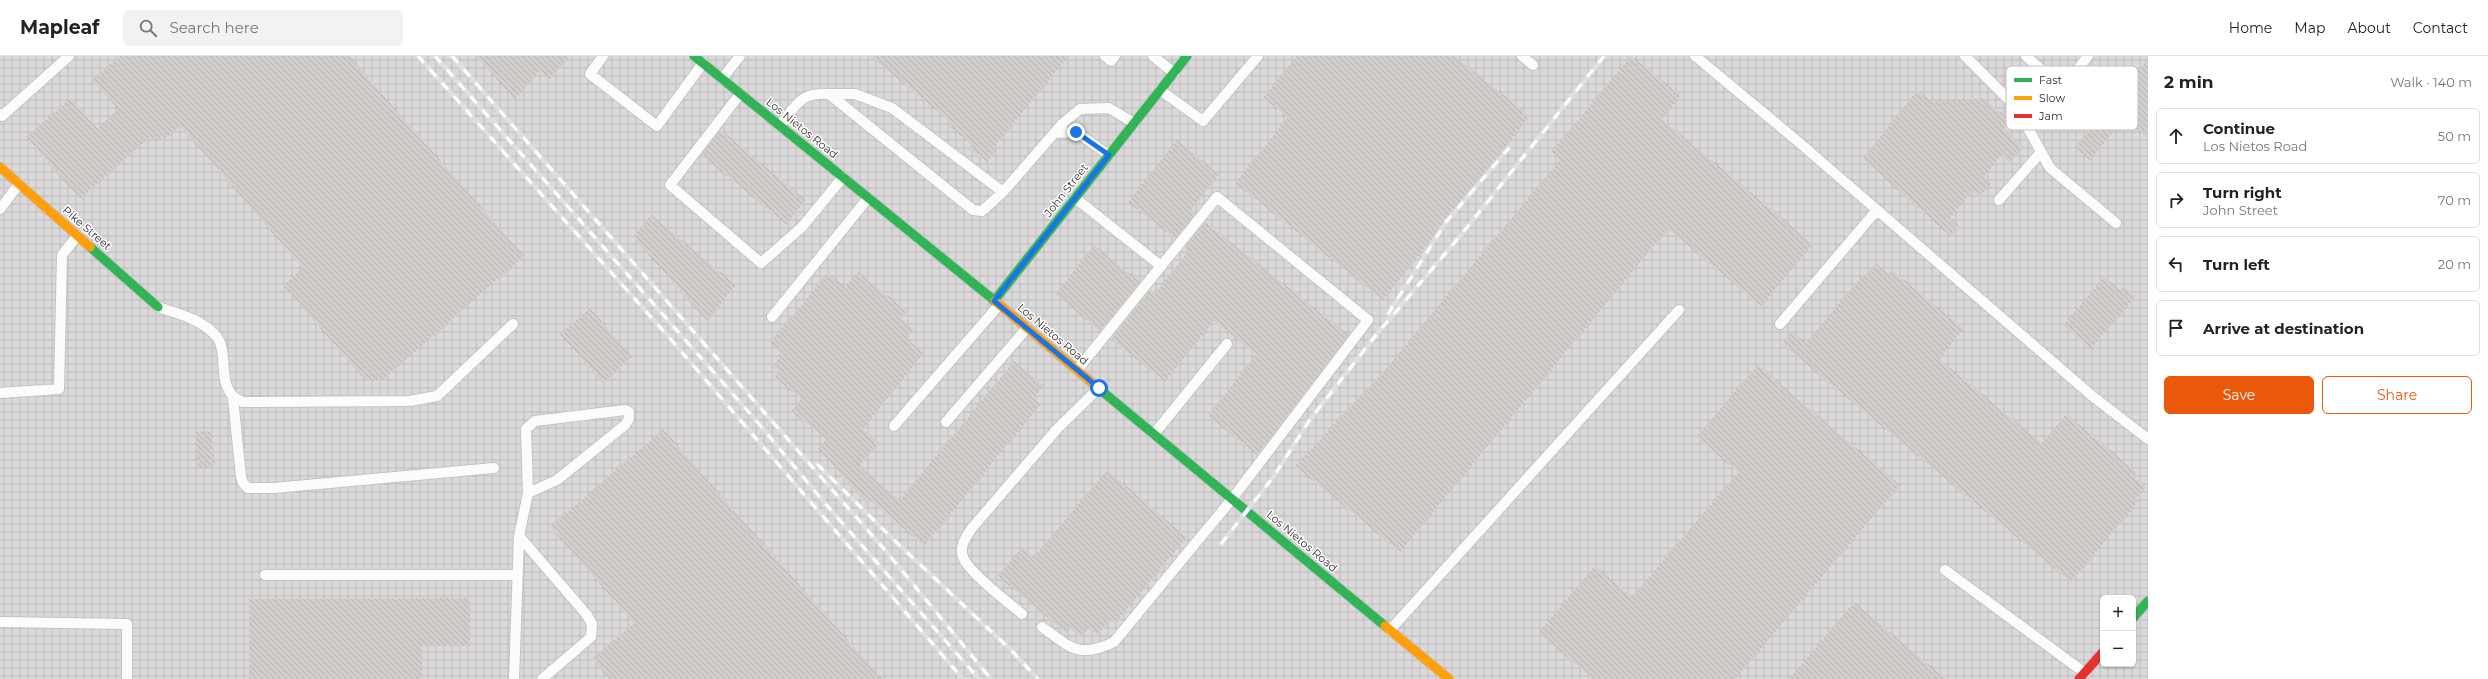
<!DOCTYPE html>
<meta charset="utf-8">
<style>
:root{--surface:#fff;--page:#f2f2f2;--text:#222;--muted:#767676;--line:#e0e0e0;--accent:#ea580c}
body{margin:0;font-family:Montserrat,sans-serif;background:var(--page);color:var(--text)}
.controls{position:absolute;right:12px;bottom:12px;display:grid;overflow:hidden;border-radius:6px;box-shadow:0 1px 3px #0004}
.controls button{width:36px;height:36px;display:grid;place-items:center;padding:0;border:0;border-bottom:1px solid var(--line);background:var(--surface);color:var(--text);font:20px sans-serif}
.stop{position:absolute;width:12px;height:12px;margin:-9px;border:3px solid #1a73e8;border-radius:50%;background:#fff}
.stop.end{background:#1a73e8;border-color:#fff;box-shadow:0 1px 4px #0008}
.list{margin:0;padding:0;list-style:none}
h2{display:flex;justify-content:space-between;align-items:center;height:52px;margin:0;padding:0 16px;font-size:17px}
h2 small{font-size:13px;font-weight:400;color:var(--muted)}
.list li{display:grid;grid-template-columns:26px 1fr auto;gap:12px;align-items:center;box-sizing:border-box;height:56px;margin:0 8px 8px;padding:0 8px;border:1px solid var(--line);border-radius:6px}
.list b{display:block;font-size:15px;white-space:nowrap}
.list p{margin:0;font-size:13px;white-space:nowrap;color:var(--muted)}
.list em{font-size:13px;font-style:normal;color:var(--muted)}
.actions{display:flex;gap:8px;padding:12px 16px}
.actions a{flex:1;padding:9px 0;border:1px solid var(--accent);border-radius:6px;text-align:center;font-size:14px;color:var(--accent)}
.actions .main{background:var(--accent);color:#fff}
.icon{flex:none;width:22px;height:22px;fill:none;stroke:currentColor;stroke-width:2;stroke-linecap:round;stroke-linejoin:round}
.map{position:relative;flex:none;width:2148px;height:623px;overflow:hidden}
header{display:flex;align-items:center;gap:24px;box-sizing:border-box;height:56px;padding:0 20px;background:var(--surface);border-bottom:1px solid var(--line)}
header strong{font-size:19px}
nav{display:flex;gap:22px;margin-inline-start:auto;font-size:14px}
.search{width:280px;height:36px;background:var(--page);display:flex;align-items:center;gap:10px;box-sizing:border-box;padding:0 14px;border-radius:6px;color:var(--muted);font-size:15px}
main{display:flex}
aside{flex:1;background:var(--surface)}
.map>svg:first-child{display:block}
</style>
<header>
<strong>Mapleaf</strong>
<div class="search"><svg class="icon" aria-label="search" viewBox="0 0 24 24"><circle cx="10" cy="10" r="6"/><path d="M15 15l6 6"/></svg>Search here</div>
<nav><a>Home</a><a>Map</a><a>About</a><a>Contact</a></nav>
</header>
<main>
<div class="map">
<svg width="2148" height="623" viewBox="0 0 2148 623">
<defs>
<pattern id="industrial-grid" width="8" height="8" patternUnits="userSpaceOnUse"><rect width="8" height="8" fill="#dcd9db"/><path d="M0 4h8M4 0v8" fill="none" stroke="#bdbbbc"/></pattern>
<pattern id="building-back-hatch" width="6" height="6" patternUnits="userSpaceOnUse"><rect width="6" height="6" fill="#d1cecb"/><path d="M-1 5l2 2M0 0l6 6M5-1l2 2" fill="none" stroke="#b4b1af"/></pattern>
</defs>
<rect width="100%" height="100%" fill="#ece8e4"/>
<path fill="url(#industrial-grid)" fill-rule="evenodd" d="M 0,0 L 2148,0 L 2148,623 L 0,623 ZM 2103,542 L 2133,542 L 2133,608 L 2103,608 Z"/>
<path fill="url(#building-back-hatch)" d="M 120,0 L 349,0 L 524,200 L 383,324 L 364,323 L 283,229 L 303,212 L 180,70 L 165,83 L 149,82 L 80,143 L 26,81 L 71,42 L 97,72 L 118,53 L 92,24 Z
M 476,0 L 569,0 L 550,23 L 540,14 L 515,44 Z
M 870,0 L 1069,0 L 994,91 L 997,94 L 987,106 L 969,92 L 972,89 L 950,71 L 953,68 Z
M 1297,0 L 1454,0 L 1530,60 L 1383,244 L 1235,127 L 1288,61 L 1263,42 Z
M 1631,0 L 1681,39 L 1662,63 L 1813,188 L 1761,250 L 1668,173 L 1400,496 L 1295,410 L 1384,315 L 1560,104 L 1551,96 Z
M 2148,2 L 2148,82 L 2124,63 L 2090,104 L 2075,92 Z
M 1917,34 L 1932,46 L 1983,42 L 2010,64 L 2003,73 L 2023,91 L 2010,107 L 2002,99 L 1984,121 L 1992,127 L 1980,141 L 1972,135 L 1950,162 L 1959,170 L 1950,180 L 1863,103 Z
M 721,74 L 806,144 L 786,168 L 701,99 Z
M 1177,84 L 1219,118 L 1191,154 L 1195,158 L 1175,183 L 1128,146 Z
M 651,159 L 736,229 L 707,265 L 633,181 Z
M 1205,166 L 1349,279 L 1257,399 L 1208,360 L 1256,298 L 1214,265 L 1165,326 L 1111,283 L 1150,234 L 1155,238 L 1189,194 L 1185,191 Z
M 1094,189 L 1140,226 L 1100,275 L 1055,238 Z
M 1876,208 L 1889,218 L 1892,214 L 1964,273 L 1939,303 L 2042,387 L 2066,358 L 2137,416 L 2133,420 L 2146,431 L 2135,443 L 2138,446 L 2071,526 L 1782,288 L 1792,275 L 1806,287 L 1863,219 L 1865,221 Z
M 858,216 L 907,255 L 901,262 L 914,273 L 906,283 L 924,297 L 863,373 L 879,387 L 859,410 L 900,444 L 1014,305 L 1044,330 L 1034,342 L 1041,348 L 924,490 L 870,444 L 867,447 L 818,393 L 826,383 L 791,355 L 801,343 L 774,321 L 779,315 L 772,310 L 783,298 L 770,286 L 828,217 L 845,231 Z
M 2104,221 L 2120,234 L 2123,230 L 2136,240 L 2091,293 L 2063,269 Z
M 590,252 L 632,301 L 603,327 L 560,278 Z
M 1758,309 L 1900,429 L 1735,623 L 1593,623 L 1538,577 L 1595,510 L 1632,541 L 1738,416 L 1696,381 Z
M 663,373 L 882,623 L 610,623 L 592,603 L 634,567 L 550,471 Z
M 212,375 L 215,410 L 198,412 L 195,376 Z
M 1107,414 L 1187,481 L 1115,568 L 1110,564 L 1097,579 L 1089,572 L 1082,581 L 1069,571 L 1065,576 L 998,520 L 1022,491 L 1034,501 Z
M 470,542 L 470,590 L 422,590 L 422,623 L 249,623 L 249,543 Z
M 1854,546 L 1946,623 L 1789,623 Z"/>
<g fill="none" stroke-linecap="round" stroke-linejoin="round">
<g stroke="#c5c4c5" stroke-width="12">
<path id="lane" d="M 603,0 L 590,18 L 657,70 L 703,7
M 1105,0 L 1111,5 L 1115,0
M 1153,0 L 1174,17
M 1522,0 L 1533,9
M 1695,0 L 1795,83 L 2091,339 L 2148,383
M 1965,0 L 2017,52 L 2050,112 L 2116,167
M 2026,0 L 2058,29 L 2065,30 L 2088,0
M 722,23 L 740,0
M 1160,34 L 1203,65 L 1258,0
M 740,38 L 670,129 L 761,207 L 802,171 L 843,121
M 829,38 L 855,38 L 892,52 L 1003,136
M 0,58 L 2,60 L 69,0
M 780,70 C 796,49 800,36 829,38 L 963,146 L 973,154 L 982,155 L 1003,136 L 1062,68 L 1080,53 L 1109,52 L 1134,67
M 1054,77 L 1076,76 L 1109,99
M 1075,142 L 1161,210
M 1999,144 L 2041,96
M 0,153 L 19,128
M 158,251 C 179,258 202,263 217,281 C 230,298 214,336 243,346 L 410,345 L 437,340 L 513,268
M 772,261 L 868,142
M 1780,268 L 1877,154
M 0,337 L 59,333 L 62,199 L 77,180
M 233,343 L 241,420 L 243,427 L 248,432 L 274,432 L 494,412
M 946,366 L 1027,272
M 894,370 L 999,249
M 1154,378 L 1227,288
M 519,480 L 587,559 L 592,568 L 591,581 L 542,623
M 1945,514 L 2085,617
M 265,519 L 516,519
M 1022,558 C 1009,547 967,515 963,501 C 959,490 966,481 972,472 L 1057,373 L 1099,332
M 0,566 L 127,568 L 127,623
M 1042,571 C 1071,592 1078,603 1114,586 L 1232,443 L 1368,264 L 1217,141 L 1077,314
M 1390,574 L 1679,254
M 514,623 L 519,480 L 528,437 L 526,373 L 535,365 L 625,354 L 629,356 L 629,363 L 625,369 L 557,424 L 528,437"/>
</g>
<g stroke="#c5c4c5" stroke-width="11">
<path id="fast" d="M 694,0 L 995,245
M 90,191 L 158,251
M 994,245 L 1187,0
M 1097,331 L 1385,570
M 2133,562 L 2148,545"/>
</g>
<g stroke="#c5c4c5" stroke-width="11">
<path id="slow" d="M 0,111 L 90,191
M 995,245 L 1097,331
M 1385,570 L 1449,623"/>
</g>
<g stroke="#c5c4c5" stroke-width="11">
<path id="jam" d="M 2079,623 L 2103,596"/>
</g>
<use href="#lane" stroke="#fcfcfb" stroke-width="10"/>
<use href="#fast" stroke="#30b455" stroke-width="9"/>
<use href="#slow" stroke="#ff9f0a" stroke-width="9"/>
<use href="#jam" stroke="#e5322d" stroke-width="9"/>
<g stroke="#dfdfe1" stroke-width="4.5">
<path id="rail" d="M 418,0 L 667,279 L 963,623
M 435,0 L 754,362 L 823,445 L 979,623
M 452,0 L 885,494 L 991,623
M 1388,258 L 1446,166 L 1509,92
M 817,408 L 894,484 L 1011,594 L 1038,623
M 1221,488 L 1274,420 L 1309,365 L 1376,279 L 1461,179 L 1604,0"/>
</g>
<use href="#rail" stroke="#fff" stroke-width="3" stroke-dasharray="9" stroke-linecap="butt"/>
</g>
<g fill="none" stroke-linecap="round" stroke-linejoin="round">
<path stroke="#1a73e8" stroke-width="5" d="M 1076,76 L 1109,99 L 994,245 L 1099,332"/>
</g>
<g text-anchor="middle" stroke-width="3" stroke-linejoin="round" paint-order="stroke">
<g font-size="11" fill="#2e2e2e" stroke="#fff">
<text transform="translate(802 72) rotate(39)" y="4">Los Nietos Road</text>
<text transform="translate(1066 134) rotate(-52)" y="4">John Street</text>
<text transform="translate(87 172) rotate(41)" y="4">Pike Street</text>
<text transform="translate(1053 278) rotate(40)" y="4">Los Nietos Road</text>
<text transform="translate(1302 485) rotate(40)" y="4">Los Nietos Road</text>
</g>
</g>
<rect x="2006" y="10" width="132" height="64" rx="6" fill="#fff" stroke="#c0c0c0" stroke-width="1"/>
<rect x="2014" y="22" width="18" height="4" fill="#30b455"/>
<rect x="2014" y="40" width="18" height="4" fill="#ff9f0a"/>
<rect x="2014" y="58" width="18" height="4" fill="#e5322d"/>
<g font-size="11" fill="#2e2e2e">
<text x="2039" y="28">Fast</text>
<text x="2039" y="46">Slow</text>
<text x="2039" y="64">Jam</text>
</g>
</svg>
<div class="controls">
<button>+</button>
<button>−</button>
</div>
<div class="stop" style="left:1099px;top:332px"></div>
<div class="stop end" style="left:1076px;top:76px"></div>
</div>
<aside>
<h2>2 min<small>Walk · 140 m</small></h2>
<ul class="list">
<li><svg class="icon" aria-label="ahead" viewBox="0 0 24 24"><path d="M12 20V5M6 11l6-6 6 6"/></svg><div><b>Continue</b><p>Los Nietos Road</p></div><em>50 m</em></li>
<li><svg class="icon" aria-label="right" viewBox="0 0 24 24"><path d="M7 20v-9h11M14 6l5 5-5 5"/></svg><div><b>Turn right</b><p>John Street</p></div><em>70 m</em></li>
<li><svg class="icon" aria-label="left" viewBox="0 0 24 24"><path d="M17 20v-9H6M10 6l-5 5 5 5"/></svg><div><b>Turn left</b></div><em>20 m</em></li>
<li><svg class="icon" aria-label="arrive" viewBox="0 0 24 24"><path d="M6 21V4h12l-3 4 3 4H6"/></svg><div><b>Arrive at destination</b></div></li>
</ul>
<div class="actions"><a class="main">Save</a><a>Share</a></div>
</aside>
</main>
